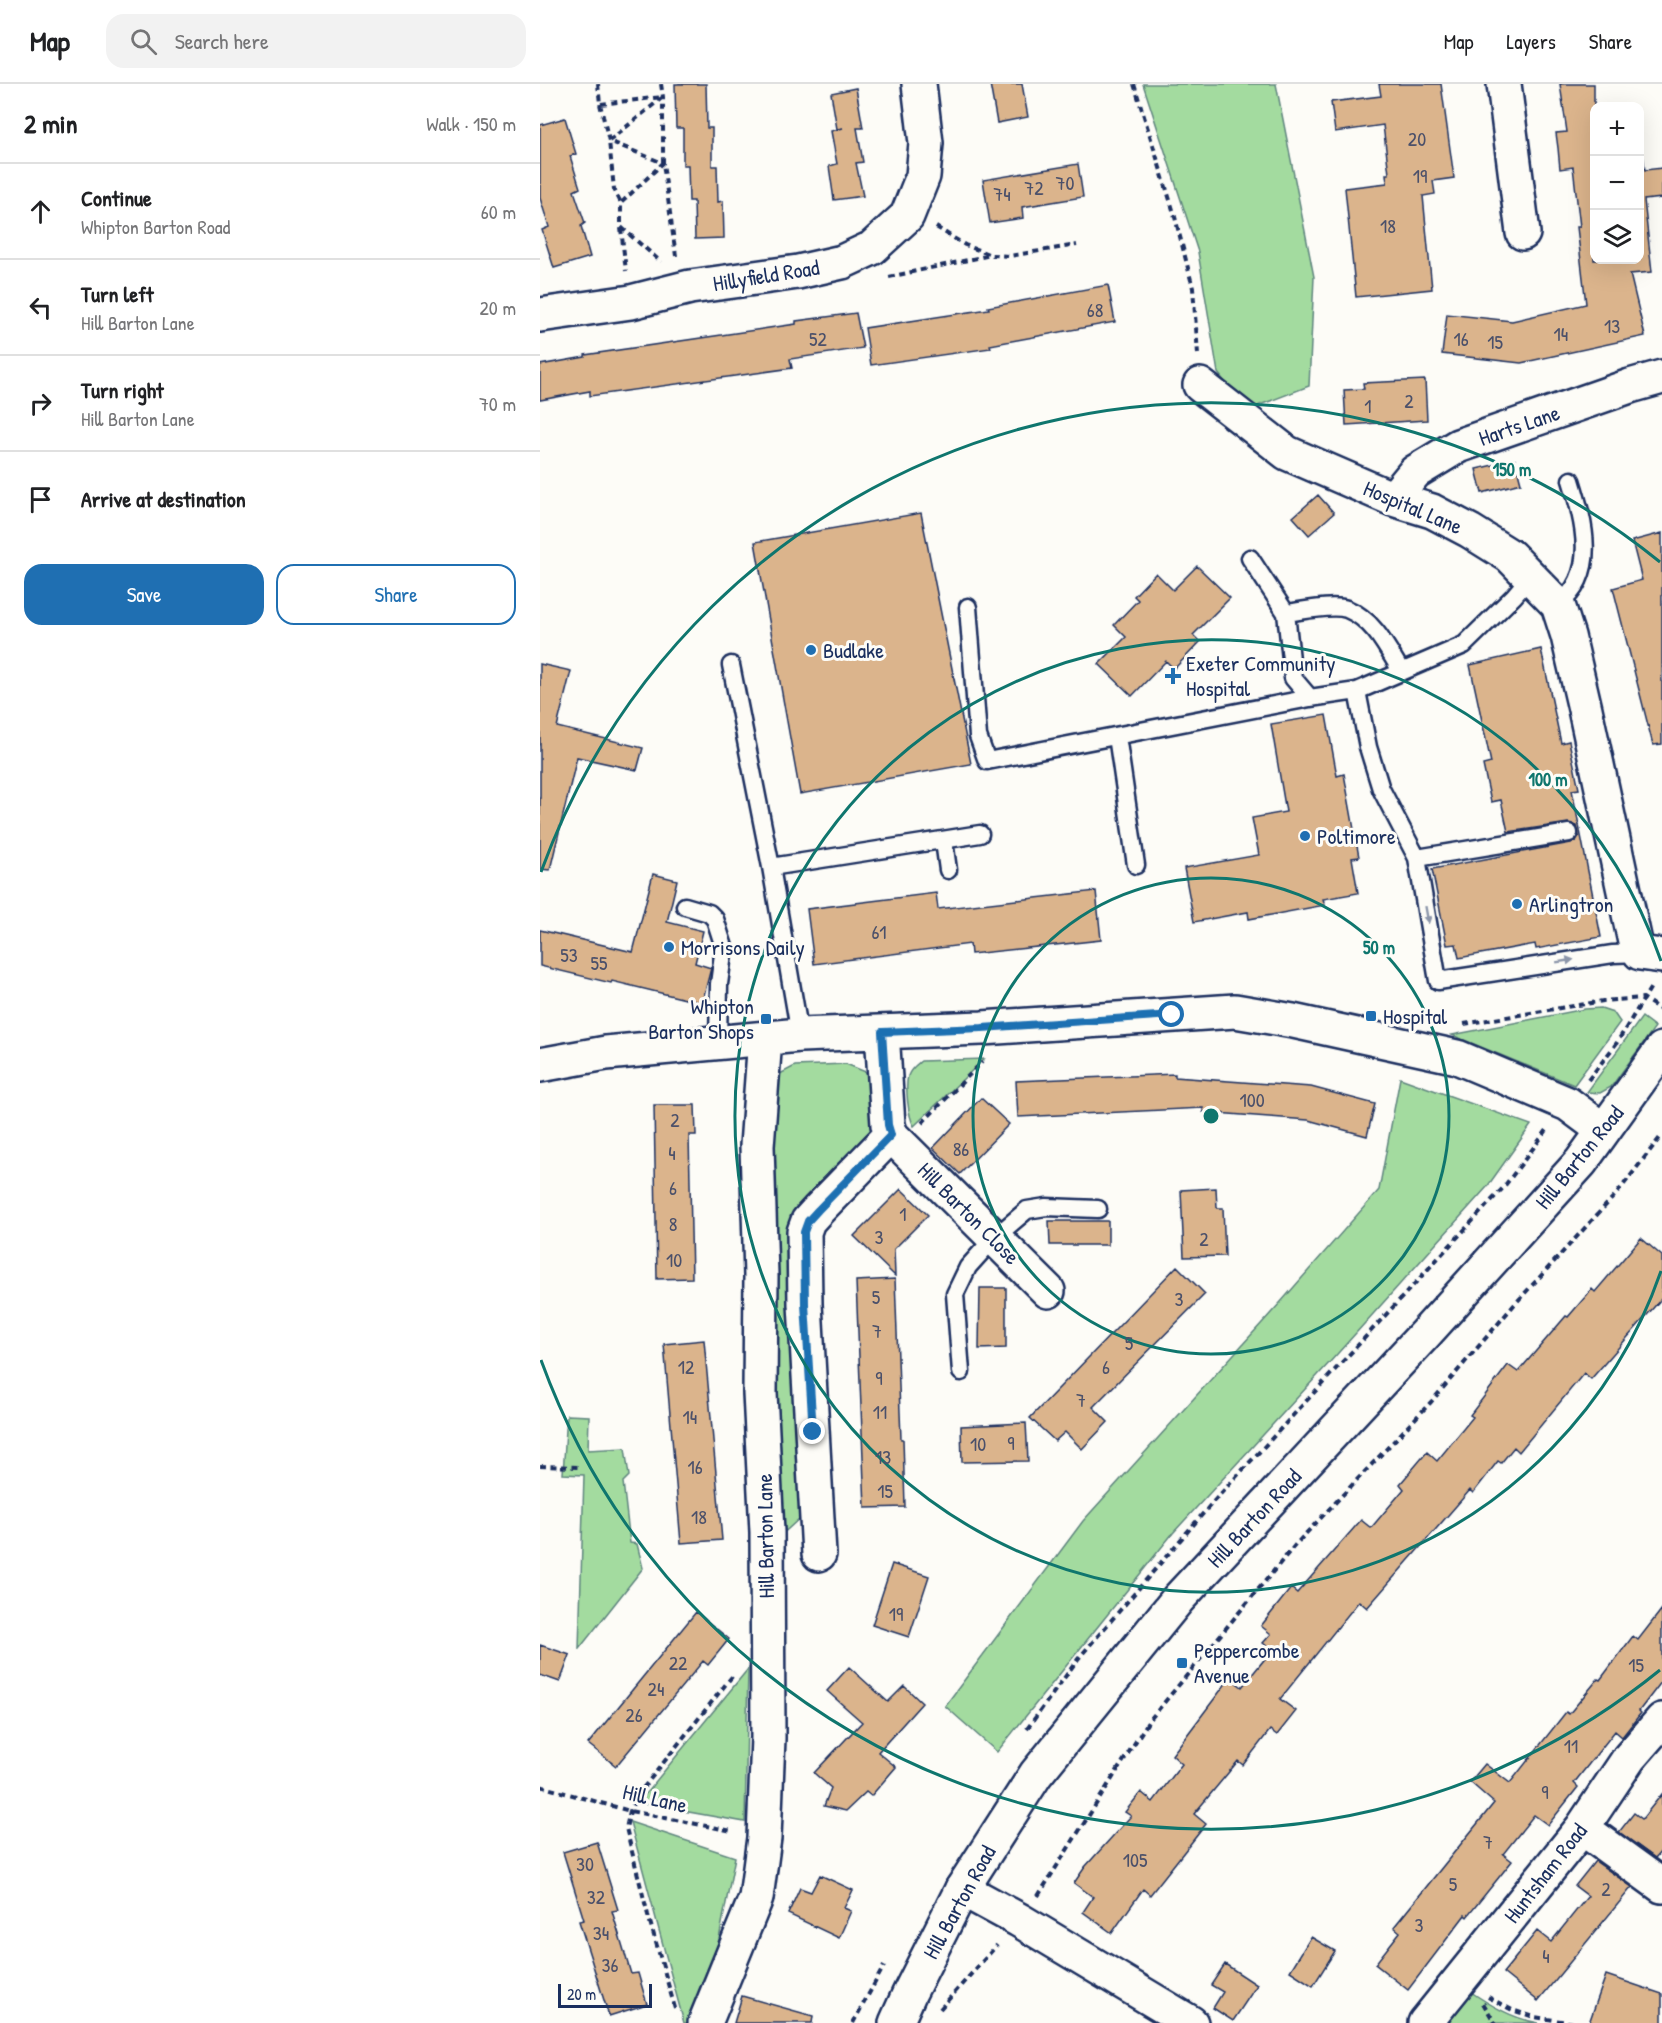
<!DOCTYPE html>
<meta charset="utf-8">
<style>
:root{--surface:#fff;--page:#f2f2f2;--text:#202124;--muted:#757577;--line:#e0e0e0;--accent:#1f6fb2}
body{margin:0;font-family:"Patrick Hand",sans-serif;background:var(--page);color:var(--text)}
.controls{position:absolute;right:18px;top:18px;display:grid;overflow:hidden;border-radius:12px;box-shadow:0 6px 24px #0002}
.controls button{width:54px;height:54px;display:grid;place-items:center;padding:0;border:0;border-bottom:2px solid var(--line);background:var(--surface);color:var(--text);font:30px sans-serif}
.scale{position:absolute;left:18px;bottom:15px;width:94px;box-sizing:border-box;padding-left:6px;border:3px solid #1b2f5e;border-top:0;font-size:16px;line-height:21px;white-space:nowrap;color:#1b2f5e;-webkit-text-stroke:4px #fdfcf7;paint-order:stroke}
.stop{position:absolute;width:18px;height:18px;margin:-14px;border:4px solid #1f6fb2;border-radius:50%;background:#fff}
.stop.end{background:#1f6fb2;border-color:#fff;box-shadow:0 2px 6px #0008}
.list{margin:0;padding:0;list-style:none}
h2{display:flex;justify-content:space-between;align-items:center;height:78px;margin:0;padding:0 24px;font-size:26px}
h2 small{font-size:20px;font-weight:400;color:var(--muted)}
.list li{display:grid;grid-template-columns:39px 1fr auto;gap:18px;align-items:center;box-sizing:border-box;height:96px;padding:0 24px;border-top:2px solid var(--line)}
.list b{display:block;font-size:22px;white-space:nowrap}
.list p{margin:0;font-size:20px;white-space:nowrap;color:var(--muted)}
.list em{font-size:20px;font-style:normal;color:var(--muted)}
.actions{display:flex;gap:12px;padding:18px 24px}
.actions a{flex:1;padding:14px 0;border:2px solid var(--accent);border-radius:18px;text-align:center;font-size:21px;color:var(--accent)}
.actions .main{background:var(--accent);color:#fff}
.icon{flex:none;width:33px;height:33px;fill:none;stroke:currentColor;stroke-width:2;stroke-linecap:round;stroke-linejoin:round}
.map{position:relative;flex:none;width:1122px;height:1939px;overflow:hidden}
header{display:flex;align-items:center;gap:36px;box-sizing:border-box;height:84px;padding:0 30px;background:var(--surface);border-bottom:2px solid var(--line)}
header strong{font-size:28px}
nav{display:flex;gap:33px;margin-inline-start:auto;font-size:21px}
.search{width:420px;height:54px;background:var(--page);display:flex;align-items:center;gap:15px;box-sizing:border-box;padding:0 21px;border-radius:18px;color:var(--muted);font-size:22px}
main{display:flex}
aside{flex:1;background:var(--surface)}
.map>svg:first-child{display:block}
</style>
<header>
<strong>Map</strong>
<div class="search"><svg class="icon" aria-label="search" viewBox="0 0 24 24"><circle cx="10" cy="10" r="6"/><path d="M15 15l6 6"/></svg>Search here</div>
<nav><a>Map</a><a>Layers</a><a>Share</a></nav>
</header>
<main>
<aside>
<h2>2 min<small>Walk · 150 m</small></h2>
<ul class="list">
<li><svg class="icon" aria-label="ahead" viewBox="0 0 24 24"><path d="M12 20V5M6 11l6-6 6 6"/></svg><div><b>Continue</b><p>Whipton Barton Road</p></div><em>60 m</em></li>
<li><svg class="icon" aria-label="left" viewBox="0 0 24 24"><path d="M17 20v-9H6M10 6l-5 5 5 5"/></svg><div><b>Turn left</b><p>Hill Barton Lane</p></div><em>20 m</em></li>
<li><svg class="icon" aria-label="right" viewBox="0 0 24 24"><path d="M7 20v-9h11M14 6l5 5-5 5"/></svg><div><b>Turn right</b><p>Hill Barton Lane</p></div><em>70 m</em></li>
<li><svg class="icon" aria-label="arrive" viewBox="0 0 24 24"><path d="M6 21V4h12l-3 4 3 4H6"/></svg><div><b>Arrive at destination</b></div></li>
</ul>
<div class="actions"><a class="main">Save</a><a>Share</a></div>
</aside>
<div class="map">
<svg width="1122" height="1939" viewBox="0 0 1122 1939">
<rect width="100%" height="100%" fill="#fdfcf7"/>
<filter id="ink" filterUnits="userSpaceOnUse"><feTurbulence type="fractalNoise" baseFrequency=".0167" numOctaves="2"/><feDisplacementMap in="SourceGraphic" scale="12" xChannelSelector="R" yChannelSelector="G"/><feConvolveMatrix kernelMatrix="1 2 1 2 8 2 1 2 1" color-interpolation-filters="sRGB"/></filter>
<g filter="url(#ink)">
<path fill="#a3db9f" stroke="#5f857e" stroke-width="1.5" d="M 603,0 L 736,0 L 774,193 L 769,302 L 707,326 L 678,289 L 658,168 Z
M 1061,924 L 1073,928 L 1080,938 L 1034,1001 L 912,951 L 1045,925 Z
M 1102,933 L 1115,943 L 1071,1003 L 1060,1009 L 1047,1008 Z
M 444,975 L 374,1042 C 368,1032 365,1003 368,992 C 370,985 376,981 381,977 Z
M 306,980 L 333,991 L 338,1030 L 331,1053 L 272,1111 L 261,1433 L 236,1456 L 230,1073 L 238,991 L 255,982 Z
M 860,994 L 991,1041 L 947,1103 L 790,1278 L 633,1449 L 457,1668 L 405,1622 L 543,1437 L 740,1219 L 839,1106 Z
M 27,1331 L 49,1332 L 48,1366 L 85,1364 L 89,1392 L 83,1398 L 90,1459 L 97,1460 L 103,1484 L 39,1565 L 44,1391 L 23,1390 Z
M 208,1585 L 205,1738 L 98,1719 Z
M 90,1738 L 195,1773 L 178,1860 L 148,1939 L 144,1939 Z
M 928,1906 C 950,1921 973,1935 999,1939 L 901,1939 Z"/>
<path fill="#dbb48c" stroke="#1b2f5e" stroke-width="1.5" d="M 135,0 L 166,0 L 167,44 L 172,44 L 172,82 L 177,82 L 178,118 L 183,117 L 184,154 L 155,155 L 154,117 L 149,117 L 148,81 L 143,81 L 143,44 L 136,44 Z
M 450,0 L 482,0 L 488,33 L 457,39 Z
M 839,0 L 901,0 L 914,94 L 893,97 L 895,110 L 883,112 L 892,205 L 816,213 L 805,104 L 847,99 L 846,90 L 849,90 L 843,41 L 795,48 L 791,18 L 841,12 Z
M 1020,0 L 1054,0 L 1054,176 L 1100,176 L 1100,72 L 1103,71 L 1105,86 L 1122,84 L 1122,114 L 1104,116 L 1112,188 L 1090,190 L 1105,252 L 981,279 L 902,270 L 907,230 L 972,237 L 1046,220 L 1037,143 L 1040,143 L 1033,83 L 1020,85 L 1018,64 L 1016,49 L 1027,48 Z
M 316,4 L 323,44 L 317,44 L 323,78 L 316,79 L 323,112 L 294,116 L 289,82 L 297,80 L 291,47 L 303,44 L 297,45 L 291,9 Z
M 25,34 L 36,70 L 30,72 L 40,104 L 34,107 L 45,139 L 41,142 L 50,173 L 14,184 L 2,146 L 9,143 L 0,114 L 0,41 Z
M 538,80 L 543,113 L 482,123 L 483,134 L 450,139 L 443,96 Z
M 568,201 L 575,238 L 450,261 L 451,264 L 331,281 L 325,244 L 449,225 L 448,223 Z
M 316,229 L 323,264 L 250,275 L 252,284 L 50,312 L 50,307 L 0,316 L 0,281 L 45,273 L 45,271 L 256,240 L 256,237 Z
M 885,296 L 887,336 L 806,341 L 804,306 L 824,305 L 823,299 Z
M 975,376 L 981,399 L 942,409 L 936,385 Z
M 778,411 L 794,429 L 769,451 L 753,433 Z
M 381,429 L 431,680 L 260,710 L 215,458 Z
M 1122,449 L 1122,660 L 1113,661 L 1073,504 L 1102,496 L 1092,457 Z
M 657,482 L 690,514 L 653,551 L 660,558 L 634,585 L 626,577 L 592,612 L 559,580 L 586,553 L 574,541 L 598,516 L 594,512 L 616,489 L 633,506 Z
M 1001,565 L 1021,659 L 1029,657 L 1039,705 L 1032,706 L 1061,853 L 996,865 L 995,860 L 919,874 L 916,860 L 907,861 L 892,785 L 1031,759 L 1036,757 L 1039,752 L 1037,742 L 1028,739 L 968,748 L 961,716 L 951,718 L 943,681 L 951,679 L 930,581 Z
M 0,580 L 31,587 L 17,643 L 103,664 L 97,686 L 37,673 L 10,786 L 0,785 Z
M 786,631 L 797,692 L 804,690 L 819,773 L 812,774 L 818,809 L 783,815 L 785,821 L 709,835 L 708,828 L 654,838 L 644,784 L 719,771 L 712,734 L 746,728 L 731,640 Z
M 113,790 L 137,796 L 127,838 L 163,847 L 155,879 L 171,884 L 162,919 L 72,897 L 71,899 L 0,882 L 0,846 L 93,868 Z
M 556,807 L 561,856 L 431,870 L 430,860 L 274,880 L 267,825 L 396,809 L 398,825 Z
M 635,990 L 635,993 L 771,1003 L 835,1020 L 827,1052 L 768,1036 L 663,1028 L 663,1024 L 478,1033 L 476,997 Z
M 441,1014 L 469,1040 L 420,1090 L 393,1064 Z
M 114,1021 L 155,1021 L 156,1051 L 149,1051 L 152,1194 L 117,1195 Z
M 676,1104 L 677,1124 L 683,1124 L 685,1172 L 644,1173 L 641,1106 Z
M 361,1105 L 388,1131 L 354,1165 L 355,1192 L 314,1152 Z
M 509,1137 L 568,1137 L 568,1161 L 510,1161 Z
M 1101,1154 L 1122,1172 L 1122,1214 L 1051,1295 L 1044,1289 L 979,1368 L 974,1363 L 961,1379 L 958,1377 L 933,1409 L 930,1406 L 827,1524 L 819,1517 L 740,1615 L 756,1627 L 737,1651 L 730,1646 L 703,1681 L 698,1677 L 654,1730 L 666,1740 L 610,1811 L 603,1805 L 572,1849 L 543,1828 L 553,1813 L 534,1799 L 545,1783 L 591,1732 L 585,1728 L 601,1708 L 613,1718 L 642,1680 L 632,1671 L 690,1594 L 702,1603 L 732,1566 L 723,1559 L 731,1550 L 721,1542 L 751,1504 L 757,1509 L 821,1436 L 831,1444 L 864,1405 L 860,1400 L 887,1368 L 897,1377 L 933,1333 L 930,1331 L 968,1281 L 978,1288 L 1026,1232 L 1028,1233 L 1052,1205 L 1055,1208 Z
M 637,1182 L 665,1210 L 553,1323 L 568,1338 L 542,1365 L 525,1348 L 515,1357 L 490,1334 Z
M 355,1195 L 361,1355 L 363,1355 L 365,1423 L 325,1424 L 316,1197 Z
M 440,1204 L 466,1204 L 466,1264 L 439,1265 Z
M 164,1256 L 182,1456 L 141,1459 L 124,1260 Z
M 486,1339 L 488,1377 L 422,1378 L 421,1342 Z
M 352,1480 L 389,1492 L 369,1553 L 332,1541 Z
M 1122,1525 L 1122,1597 L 1099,1627 L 1101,1629 L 1082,1653 L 1075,1647 L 1034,1699 L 1038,1703 L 1008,1741 L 994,1731 L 963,1770 L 972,1777 L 927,1833 L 925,1831 L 868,1906 L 835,1880 L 860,1848 L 854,1843 L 954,1719 L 930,1698 L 945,1680 L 970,1699 L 1026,1628 L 1029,1630 L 1058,1595 L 1060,1596 L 1093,1552 L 1098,1556 Z
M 156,1528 L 189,1555 L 168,1581 L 163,1577 L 76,1682 L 48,1660 Z
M 0,1561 L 30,1571 L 20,1598 L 0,1591 Z
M 309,1583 L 348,1618 L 364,1602 L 382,1619 L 338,1668 L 356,1683 L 331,1712 L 326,1708 L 306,1727 L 284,1722 L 291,1704 L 274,1689 L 322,1638 L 287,1607 Z
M 1122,1710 L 1122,1766 L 1115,1774 L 1079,1748 L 1094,1729 L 1102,1735 Z
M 57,1758 L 78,1826 L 72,1827 L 91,1890 L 98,1889 L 107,1920 L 69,1932 L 39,1837 L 44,1836 L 23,1768 Z
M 1055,1777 L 1092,1803 L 998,1917 L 963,1889 L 997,1847 L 1011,1858 L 1048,1812 L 1035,1802 Z
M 280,1791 L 313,1806 L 304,1824 L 311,1827 L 299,1854 L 248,1830 L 260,1804 L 271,1808 Z
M 771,1853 L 795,1867 L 773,1902 L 750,1887 Z
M 685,1880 L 717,1901 L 693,1937 L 673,1924 L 683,1908 L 671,1901 Z
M 1066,1891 L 1122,1910 L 1122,1939 L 1049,1939 Z
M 202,1912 L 273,1932 L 272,1939 L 194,1939 Z"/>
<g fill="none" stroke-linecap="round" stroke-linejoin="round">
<g stroke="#1b2f5e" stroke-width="21">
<path id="lane" d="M 710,474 L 746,529 L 753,594 L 770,614
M 1018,521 C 1059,490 1044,438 1031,396
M 428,523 L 438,652 L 447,677 L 770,614 L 817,607 L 924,561 L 974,512 L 991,492
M 746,529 C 762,527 792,520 807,525 C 834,536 847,564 861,587
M 191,581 L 231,783 L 260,951
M 817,607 L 828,663 L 841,705 L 877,774 L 1029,749
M 577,652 L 596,781
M 404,757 L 408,786
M 877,774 L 898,897 L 1073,870 L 1100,869
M 231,783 L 440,750
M 145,822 L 169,829 L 175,835 L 184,863 L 179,900 L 178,958
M 421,1288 L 415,1210 L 428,1183 L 454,1154 L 487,1126 L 506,1123 L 558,1125"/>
</g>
<g stroke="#1b2f5e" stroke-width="38">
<path id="street" d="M 964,0 L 983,149
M 0,231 L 91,218 L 150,203 L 258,188 L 302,178 L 332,164 L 367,132 L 383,92 L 386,59 L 379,0
M 660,301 L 747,369 L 853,415 L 892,427 L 930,447 L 970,472 L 1018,521 L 1028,552 L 1045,625 L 1095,858 L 1100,869 L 1122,872
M 853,415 L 875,388 L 918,362 L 1090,302 L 1122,293
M 0,981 L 66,969 L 260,951 L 442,944 L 695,927 L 753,937 L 917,973 L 1028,1020 L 1063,1046
M 351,1051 L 508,1207
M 279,1470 L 265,1220 L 264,1148 L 268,1137 L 278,1126 L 351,1051 L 348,1041 L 342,948
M 1042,1744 L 1122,1802
M 422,1805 L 479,1836 L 651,1939
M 165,1939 L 216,1814 L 224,1754 L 228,1654 L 227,1448 L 220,1309 L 221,1192 L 217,1062 L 225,954
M 885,1939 L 1042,1744 L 1089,1674 L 1122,1636"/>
</g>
<g stroke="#1b2f5e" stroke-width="38">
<path id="secondary" d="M 356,1939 L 369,1910 L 422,1805 L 496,1690 L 638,1515 L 885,1250 L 1041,1078 L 1122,965"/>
</g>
<path stroke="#1b2f5e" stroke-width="4" stroke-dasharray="6 4.5" stroke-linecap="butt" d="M 58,0 L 60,20 L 123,13 L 69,57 L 123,79 L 81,119 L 81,143 L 121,178
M 121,0 L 123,13 L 123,79 L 136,172
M 594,0 L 634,129 L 653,204 L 658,270
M 60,20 L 69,57 L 74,105 L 81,119
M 396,143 L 425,161 L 451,171
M 81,144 L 86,187
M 349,193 L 451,171 L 469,172 L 537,161
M 924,940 L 1063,917 L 1103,914 L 1122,927
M 1048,996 L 1076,960 L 1111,903
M 382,1039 L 442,978
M 0,1382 L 41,1383
M 487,1645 L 538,1575 L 673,1418 L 963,1104 L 1007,1046
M 0,1702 L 90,1727 L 192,1747
M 498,1812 L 608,1638 L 756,1460 L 891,1318 L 974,1221 L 1078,1108 L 1122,1051
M 948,1913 L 972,1926 L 994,1933 L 1034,1939
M 943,1919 L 955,1939
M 135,1924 L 108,1831 L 86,1744 L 90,1727 L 96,1713 L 194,1590
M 400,1925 L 457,1861
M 313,1939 L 344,1882"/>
<use href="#lane" stroke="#fdfcf7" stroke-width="16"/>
<use href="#street" stroke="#fdfcf7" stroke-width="33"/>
<use href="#secondary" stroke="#fdfcf7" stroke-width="33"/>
</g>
<defs><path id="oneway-solid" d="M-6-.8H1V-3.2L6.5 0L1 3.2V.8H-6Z" transform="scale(1.5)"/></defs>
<g fill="#8c96aa">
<use href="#oneway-solid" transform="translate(887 831) rotate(80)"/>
<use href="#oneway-solid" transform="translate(1025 877) rotate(-9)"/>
</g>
</g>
<g fill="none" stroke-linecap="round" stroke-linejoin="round" filter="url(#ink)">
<path stroke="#1f6fb2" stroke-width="8" d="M 273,1348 L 265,1220 L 264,1148 L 268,1137 L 278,1126 L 351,1051 L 348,1041 L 342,948 L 442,944 L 632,931"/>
</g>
<g fill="none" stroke="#0f766e" stroke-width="3">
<circle cx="671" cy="1032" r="238"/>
<path d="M1121 1187A476 476 0 1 1 1121 877"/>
<path d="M1120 1586A713 713 0 0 1 1 1276M1 788A713 713 0 0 1 1120 478"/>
</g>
<g fill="#1f6fb2" stroke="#fdfcf7" stroke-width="2">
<circle cx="271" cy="566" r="6"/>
<path d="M630 583h6v6h6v6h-6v6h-6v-6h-6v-6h6z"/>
<circle cx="765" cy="752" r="6"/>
<circle cx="977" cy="820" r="6"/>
<circle cx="129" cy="863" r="6"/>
<rect x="825" y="926" width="12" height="12" rx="3"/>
<rect x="220" y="929" width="12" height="12" rx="3"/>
<rect x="636" y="1573" width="12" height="12" rx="3"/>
</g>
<g text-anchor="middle" stroke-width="6" stroke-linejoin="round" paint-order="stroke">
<g font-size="20" fill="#4b506a">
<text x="877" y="62">20</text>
<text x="880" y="99">19</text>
<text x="525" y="106">70</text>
<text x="494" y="111">72</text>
<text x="462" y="117">74</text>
<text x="848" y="149">18</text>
<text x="555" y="233">68</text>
<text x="1072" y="249">13</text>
<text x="1021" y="257">14</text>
<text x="278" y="262">52</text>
<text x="921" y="262">16</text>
<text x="955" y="265">15</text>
<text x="869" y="324">2</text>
<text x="828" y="329">1</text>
<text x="339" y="855">61</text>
<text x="29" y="878">53</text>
<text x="59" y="886">55</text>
<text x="712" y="1023">100</text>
<text x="135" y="1043">2</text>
<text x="421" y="1072">86</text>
<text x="132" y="1076">4</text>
<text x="133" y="1111">6</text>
<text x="363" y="1137">1</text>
<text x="133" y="1147">8</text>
<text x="339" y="1160">3</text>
<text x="664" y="1162">2</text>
<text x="134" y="1183">10</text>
<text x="336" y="1220">5</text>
<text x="639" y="1222">3</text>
<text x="337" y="1254">7</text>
<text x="589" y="1266">5</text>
<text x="146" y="1290">12</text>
<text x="566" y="1290">6</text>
<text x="339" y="1301">9</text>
<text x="541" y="1323">7</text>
<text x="340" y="1335">11</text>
<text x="150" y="1340">14</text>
<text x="471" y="1366">9</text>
<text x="438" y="1367">10</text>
<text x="343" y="1380">13</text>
<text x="155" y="1390">16</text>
<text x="345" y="1414">15</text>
<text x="159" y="1440">18</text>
<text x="356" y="1537">19</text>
<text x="138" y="1586">22</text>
<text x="1096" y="1588">15</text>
<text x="116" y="1612">24</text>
<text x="94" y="1638">26</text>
<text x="1031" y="1669">11</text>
<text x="1005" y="1715">9</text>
<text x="948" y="1765">7</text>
<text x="595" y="1783">105</text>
<text x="45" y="1787">30</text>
<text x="913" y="1807">5</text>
<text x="1066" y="1812">2</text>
<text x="56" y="1820">32</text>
<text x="879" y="1848">3</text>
<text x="61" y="1856">34</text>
<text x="1006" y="1879">4</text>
<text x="70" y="1888">36</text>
</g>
<g font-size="22" fill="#1b2f5e" stroke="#fdfcf7">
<text transform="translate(226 191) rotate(-9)" y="8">Hillyfield Road</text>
<text transform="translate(979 341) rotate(-19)" y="8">Harts Lane</text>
<text transform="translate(873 423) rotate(23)" y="8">Hospital Lane</text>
<text transform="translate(1039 1073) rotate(-51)" y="8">Hill Barton Road</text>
<text transform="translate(429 1129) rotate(45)" y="8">Hill Barton Close</text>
<text transform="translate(714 1434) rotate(-47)" y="8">Hill Barton Road</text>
<text transform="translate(225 1452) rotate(-91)" y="8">Hill Barton Lane</text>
<text transform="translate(115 1714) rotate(13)" y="8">Hill Lane</text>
<text transform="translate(1005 1789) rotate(-52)" y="8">Huntsham Road</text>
<text transform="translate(419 1818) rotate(-61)" y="8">Hill Barton Road</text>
</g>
<g font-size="22" fill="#1b2f5e" stroke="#fdfcf7" text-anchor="start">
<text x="283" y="574">Budlake</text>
<text x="646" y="587">Exeter Community<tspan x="646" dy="25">Hospital</tspan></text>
<text x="777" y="760">Poltimore</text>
<text x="989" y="828">Arlingtron</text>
<text x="141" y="871">Morrisons Daily</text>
<text x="214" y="930" text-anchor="end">Whipton<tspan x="214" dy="25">Barton Shops</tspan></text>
<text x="843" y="940">Hospital</text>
<text x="654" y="1574">Peppercombe<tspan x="654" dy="25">Avenue</tspan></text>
</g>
</g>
<circle cx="671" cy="1032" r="9" fill="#0f766e" stroke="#fdfcf7" stroke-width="3"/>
<g font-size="18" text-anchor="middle" font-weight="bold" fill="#0f766e" stroke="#fdfcf7" stroke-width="6" stroke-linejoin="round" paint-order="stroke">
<text x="972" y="392">150 m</text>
<text x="1008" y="702">100 m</text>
<text x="839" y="870">50 m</text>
</g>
</svg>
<div class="controls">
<button>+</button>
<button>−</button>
<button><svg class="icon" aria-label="layers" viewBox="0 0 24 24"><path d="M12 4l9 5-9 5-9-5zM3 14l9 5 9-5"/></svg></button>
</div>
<div class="scale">20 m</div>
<div class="stop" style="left:632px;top:931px"></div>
<div class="stop end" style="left:273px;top:1348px"></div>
</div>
</main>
